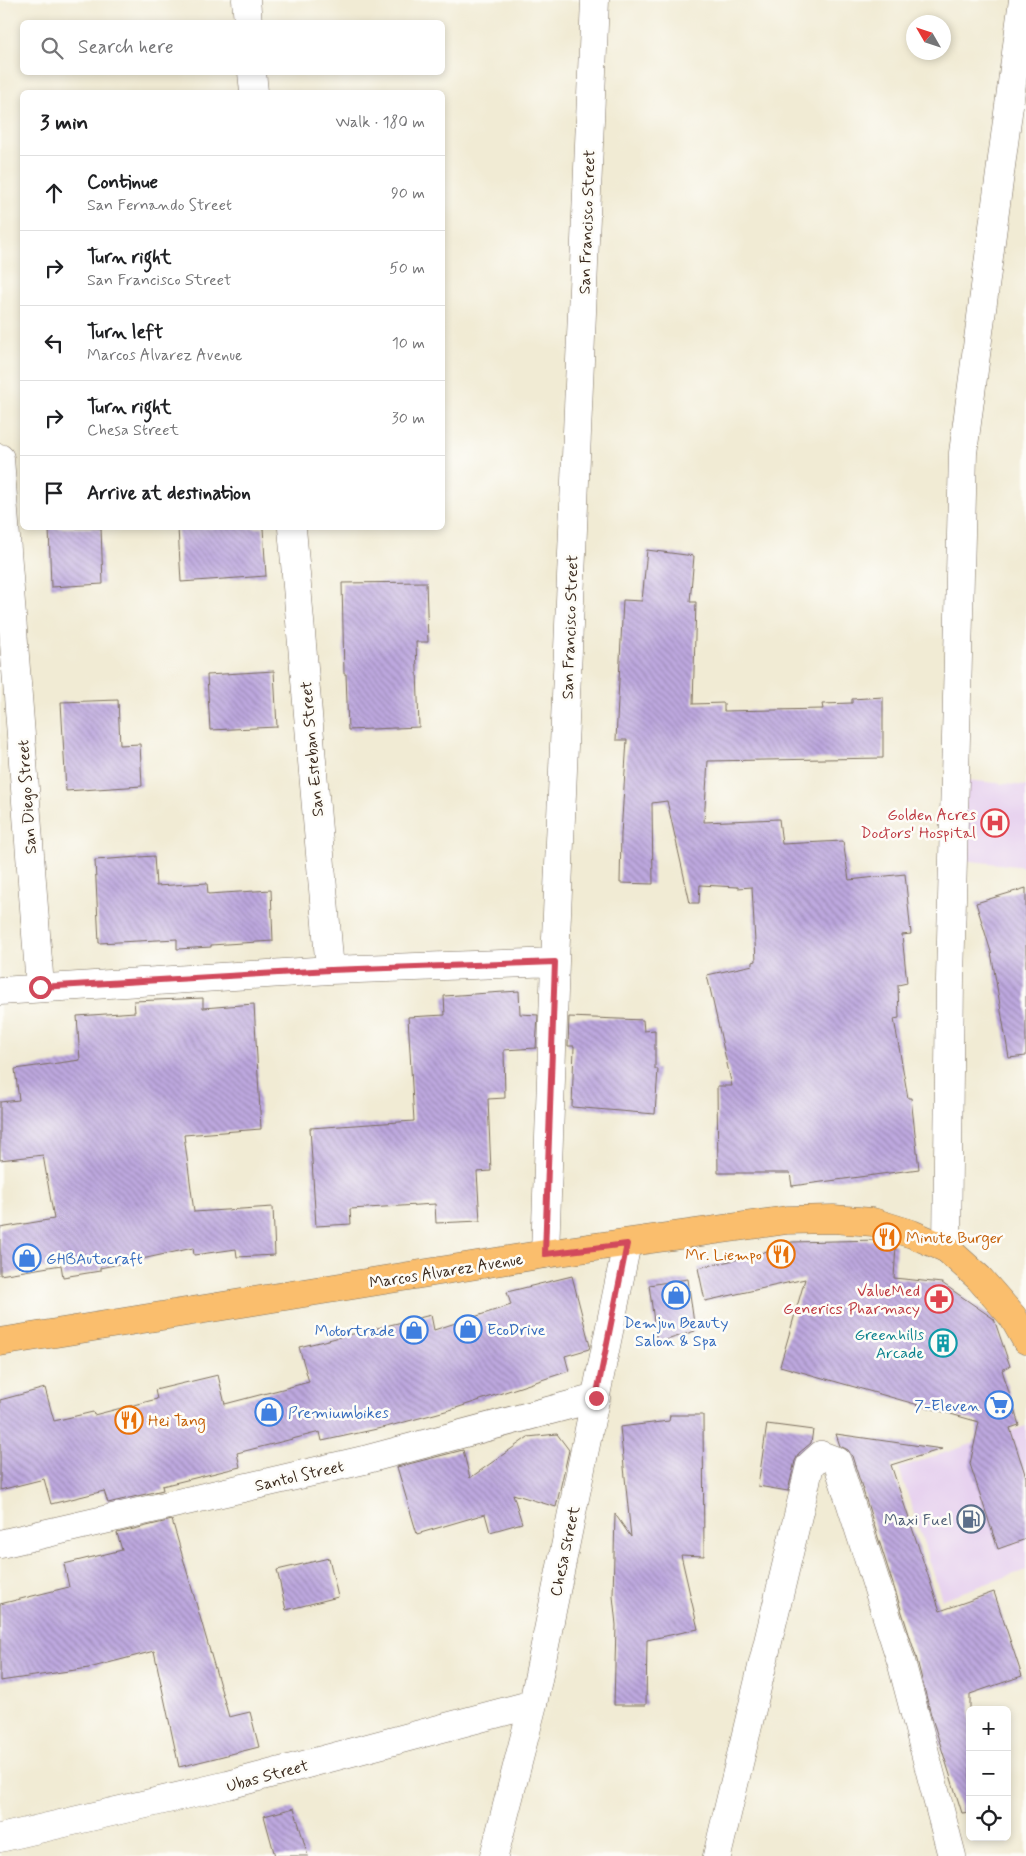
<!DOCTYPE html>
<meta charset="utf-8">
<style>
:root{--surface:#fff;--page:#f2f2f2;--text:#202124;--muted:#757577;--line:#e0e0e0}
body{margin:0;font-family:Mynerve,sans-serif;background:var(--page);color:var(--text)}
.controls{position:absolute;right:15px;bottom:15px;display:grid;overflow:hidden;border-radius:8px;box-shadow:0 2px 8px #0003}
.controls button{width:45px;height:45px;display:grid;place-items:center;padding:0;border:0;border-bottom:1px solid var(--line);background:var(--surface);color:var(--text);font:25px sans-serif}
.compass{position:absolute;left:906px;top:15px;width:45px;height:45px;border-radius:50%;background:var(--surface);box-shadow:0 2px 8px #0003;rotate:309deg}
.stop{position:absolute;width:15px;height:15px;margin:-11px;border:4px solid #d1495b;border-radius:50%;background:#fff}
.stop.end{background:#d1495b;border-color:#fff;box-shadow:0 1px 5px #0008}
.list{margin:0;padding:0;list-style:none}
h2{display:flex;justify-content:space-between;align-items:center;height:65px;margin:0;padding:0 20px;font-size:21px}
h2 small{font-size:16px;font-weight:400;color:var(--muted)}
.list li{display:grid;grid-template-columns:32px 1fr auto;gap:15px;align-items:center;box-sizing:border-box;height:75px;padding:0 20px;border-top:1px solid var(--line)}
.list b{display:block;font-size:19px;white-space:nowrap}
.list p{margin:0;font-size:16px;white-space:nowrap;color:var(--muted)}
.list em{font-size:16px;font-style:normal;color:var(--muted)}
.icon{flex:none;width:28px;height:28px;fill:none;stroke:currentColor;stroke-width:2;stroke-linecap:round;stroke-linejoin:round}
.map{position:relative;flex:none;width:1026px;height:1856px;overflow:hidden}
.search{position:absolute;background:var(--surface);box-shadow:0 2px 8px #0003;left:20px;top:20px;width:425px;height:55px;display:flex;align-items:center;gap:12px;box-sizing:border-box;padding:0 18px;border-radius:8px;color:var(--muted);font-size:19px}
.panel{position:absolute;background:var(--surface);box-shadow:0 2px 8px #0003;left:20px;top:90px;width:425px;height:440px;border-radius:8px}
.map>svg:first-child{display:block}
</style>
<div class="map">
<svg width="1026" height="1856" viewBox="0 0 1026 1856">
<defs>
<pattern id="building-back-hatch" width="6" height="6" patternUnits="userSpaceOnUse" patternTransform="scale(1.25)"><rect width="6" height="6" fill="#bda8df"/><path d="M-1 5l2 2M0 0l6 6M5-1l2 2" fill="none" stroke="#9b89b4"/></pattern>
</defs>
<rect width="100%" height="100%" fill="#fdfcf7"/>
<filter id="ink" filterUnits="userSpaceOnUse"><feTurbulence type="fractalNoise" baseFrequency=".02" numOctaves="2"/><feDisplacementMap in="SourceGraphic" scale="10" xChannelSelector="R" yChannelSelector="G"/><feConvolveMatrix kernelMatrix="1 2 1 2 8 2 1 2 1" color-interpolation-filters="sRGB"/></filter>
<filter id="wash" filterUnits="userSpaceOnUse"><feTurbulence type="fractalNoise" baseFrequency=".0096" numOctaves="4" result="noise"/><feDisplacementMap in="SourceGraphic" scale="20" xChannelSelector="R" yChannelSelector="G"/><feGaussianBlur stdDeviation="1.12" result="paint"/><feColorMatrix in="noise" values="0 0 0 0 0 0 0 0 0 0 0 0 0 0 0 0 0 1.4 0 .05"/><feComposite in="paint" operator="in"/></filter>
<g filter="url(#wash)">
<rect width="100%" height="100%" fill="#f1ebd4"/>
<path fill="#e7d2ef" d="M 966,780 L 1026,786 L 1026,867 L 962,860 Z
M 1026,1426 L 1026,1570 L 942,1599 L 899,1468 Z"/>
<g id="blocks">
<path fill="url(#building-back-hatch)" d="M 49,528 L 101,528 L 103,584 L 51,587 Z
M 178,528 L 263,528 L 266,576 L 181,582 Z
M 647,550 L 694,556 L 690,602 L 696,602 L 693,704 L 724,703 L 724,711 L 823,709 L 822,704 L 852,703 L 852,699 L 883,697 L 883,758 L 708,761 L 704,822 L 779,819 L 782,844 L 843,841 L 849,880 L 905,874 L 911,934 L 902,935 L 907,983 L 898,985 L 899,1018 L 894,1019 L 908,1098 L 911,1098 L 919,1169 L 792,1186 L 790,1173 L 718,1173 L 717,1086 L 732,1086 L 707,975 L 753,965 L 753,962 L 756,961 L 752,887 L 738,888 L 738,887 L 700,885 L 699,903 L 690,903 L 667,801 L 652,803 L 653,884 L 620,883 L 621,834 L 627,740 L 616,740 L 623,600 L 642,601 Z
M 426,582 L 428,642 L 416,642 L 419,727 L 348,730 L 346,674 L 344,674 L 342,583 Z
M 274,671 L 277,727 L 210,730 L 207,675 Z
M 118,700 L 120,745 L 140,744 L 142,786 L 66,791 L 61,702 Z
M 154,856 L 156,886 L 207,883 L 208,894 L 271,890 L 273,941 L 211,945 L 211,947 L 177,949 L 177,939 L 99,943 L 95,860 Z
M 1026,888 L 1026,1056 L 1009,1058 L 991,952 L 976,903 Z
M 519,991 L 520,1014 L 538,1015 L 536,1048 L 504,1050 L 505,1098 L 488,1099 L 491,1171 L 477,1172 L 480,1221 L 436,1223 L 435,1204 L 350,1209 L 351,1224 L 316,1226 L 310,1128 L 414,1121 L 408,1017 L 445,1015 L 444,996 Z
M 203,998 L 203,1008 L 254,1004 L 261,1129 L 184,1135 L 194,1212 L 273,1207 L 275,1255 L 237,1257 L 236,1249 L 194,1255 L 193,1248 L 100,1268 L 100,1271 L 63,1277 L 61,1265 L 0,1275 L 0,1228 L 54,1219 L 43,1155 L 0,1160 L 0,1102 L 19,1100 L 15,1069 L 80,1060 L 77,1016 L 135,1012 L 134,1001 Z
M 569,1017 L 643,1020 L 644,1031 L 655,1030 L 655,1069 L 658,1069 L 655,1114 L 572,1107 L 574,1046 L 568,1046 Z
M 878,1240 L 896,1245 L 894,1278 L 942,1283 L 994,1319 L 1010,1366 L 1002,1370 L 1019,1425 L 1010,1428 L 1026,1477 L 1026,1539 L 998,1549 L 970,1464 L 979,1422 L 780,1366 L 805,1279 L 705,1301 L 698,1268 L 753,1256 L 792,1242 Z
M 572,1276 L 590,1346 L 589,1349 L 565,1356 L 569,1371 L 453,1409 L 386,1427 L 322,1441 L 320,1432 L 237,1453 L 240,1467 L 162,1486 L 163,1490 L 108,1503 L 104,1491 L 51,1504 L 44,1479 L 0,1490 L 0,1400 L 45,1388 L 54,1421 L 93,1412 L 94,1415 L 157,1399 L 155,1390 L 218,1375 L 225,1404 L 309,1382 L 299,1347 L 431,1315 L 434,1330 L 511,1305 L 507,1292 Z
M 688,1279 L 695,1331 L 657,1343 L 649,1285 Z
M 670,1415 L 703,1415 L 704,1556 L 681,1555 L 698,1629 L 647,1640 L 646,1705 L 614,1705 L 616,1625 L 613,1596 L 615,1514 L 631,1537 L 620,1427 L 669,1421 Z
M 767,1424 L 813,1430 L 811,1443 L 799,1453 L 795,1461 L 788,1491 L 758,1486 Z
M 557,1434 L 569,1450 L 556,1507 L 513,1494 L 522,1523 L 490,1532 L 485,1514 L 417,1534 L 397,1467 L 463,1450 L 470,1478 L 528,1437 Z
M 836,1434 L 942,1449 L 891,1465 L 940,1611 L 994,1592 L 1022,1676 L 970,1694 L 970,1812 L 962,1813 L 931,1715 L 916,1656 L 852,1456 L 848,1450 L 840,1446 Z
M 172,1520 L 229,1717 L 250,1712 L 259,1747 L 179,1767 L 154,1651 L 89,1668 L 0,1681 L 0,1604 L 69,1587 L 64,1564 L 122,1550 L 117,1533 Z
M 329,1558 L 338,1597 L 286,1610 L 277,1570 Z
M 294,1808 L 308,1856 L 275,1856 L 264,1816 Z"/>
</g>
</g>
<g filter="url(#ink)">
<use href="#blocks" fill-opacity="0" stroke="#7b6e5e" stroke-width="1"/>
<g fill="none" stroke-linecap="round" stroke-linejoin="round">
<g stroke="#7b6e5e" stroke-width="29">
<path id="minor" d="M 246,0 L 248,22
M 252,72 L 254,92
M 0,458 L 40,987
M 292,528 L 330,970
M 0,991 L 330,970 L 555,962
M 947,1249 L 950,980 L 963,453 L 1023,0
M 545,1254 L 555,962 L 595,0
M 0,1544 L 364,1460 L 596,1398
M 0,1838 L 228,1785 L 533,1704
M 494,1856 L 533,1704 L 627,1243
M 717,1856 L 810,1465 L 821,1455 L 837,1461 L 901,1661 L 952,1856"/>
</g>
<g stroke="#7b6e5e" stroke-width="29">
<path id="major" d="M 0,1342 L 545,1254 L 787,1220 L 833,1219 L 873,1222 L 912,1234 L 947,1249 L 979,1278 L 1013,1317 L 1026,1340"/>
</g>
<use href="#minor" stroke="#fff" stroke-width="28"/>
<use href="#major" stroke="#fabe6d" stroke-width="28"/>
</g>
</g>
<g fill="none" stroke-linecap="round" stroke-linejoin="round" filter="url(#ink)">
<path stroke="#d1495b" stroke-width="6" d="M 40,987 L 330,970 L 555,962 L 545,1254 L 627,1244 L 596,1398"/>
</g>
<defs>
<g id="hospital-ring" transform="scale(1.4375)"><circle r="9.5" fill="#fdfcf7" stroke="#e0444e" stroke-width="1.5"/><path d="M-5-5h3v3.5h4V-5h3V5h-3V1.5h-4V5h-3Z" fill="#e0444e"/></g>
<g id="restaurant-ring" transform="scale(1.4375)"><circle r="9.5" fill="#fdfcf7" stroke="#e8710a" stroke-width="1.5"/><path d="M-5-6h1v4h1v-4h1v4h1v-4h1v5L-1.5 .5V6h-2V.5L-5-1ZM5-6V6H3V1.5H1.5Q1.5-4 5-6Z" fill="#e8710a"/></g>
<g id="shop-ring" transform="scale(1.4375)"><circle r="9.5" fill="#fdfcf7" stroke="#3f7fe0" stroke-width="1.5"/><path d="M-5-2.5h2.3a2.7 3.5 0 0 1 5.4 0H5L5.5 6h-11ZM-1.5-2.5h3a1.5 2.3 0 0 0-3 0Z" fill="#3f7fe0"/></g>
<g id="pharmacy-ring" transform="scale(1.4375)"><circle r="9.5" fill="#fdfcf7" stroke="#e0444e" stroke-width="1.5"/><path d="M-2-6h4v4h4v4h-4v4h-4v-4h-4v-4h4Z" fill="#e0444e"/></g>
<g id="building-ring" transform="scale(1.4375)"><circle r="9.5" fill="#fdfcf7" stroke="#0f9aa8" stroke-width="1.5"/><path d="M-4-6H4V6H1V3H-1V6H-4ZM-2.5-4.3h1.7v1.8h-1.7ZM.8-4.3h1.7v1.8H.8ZM-2.5-1h1.7V.8h-1.7ZM.8-1h1.7V.8H.8Z" fill="#0f9aa8"/></g>
<g id="supermarket-ring" transform="scale(1.4375)"><circle r="9.5" fill="#fdfcf7" stroke="#3f7fe0" stroke-width="1.5"/><path d="M-6-5.5h2.5l.6 2H6L4.5 2H-2.5L-4.4-4H-6ZM-1.5 3.2a1.3 1.3 0 1 0 .1 0ZM3 3.2a1.3 1.3 0 1 0 .1 0Z" fill="#3f7fe0"/></g>
<g id="fuel-ring" transform="scale(1.4375)"><circle r="9.5" fill="#fdfcf7" stroke="#5c6f8a" stroke-width="1.5"/><path d="M-5.5-6h7V0h2V4h1.3V-2.5L3-4.5l.8-.8L6-3V5H2.5V1h-1V6h-7ZM-4.2-4.7v3.2H.2V-4.7Z" fill="#5c6f8a"/></g>
</defs>
<g fill-rule="evenodd">
<use href="#hospital-ring" x="995" y="823"/>
<use href="#restaurant-ring" x="887" y="1237"/>
<use href="#restaurant-ring" x="781" y="1254"/>
<use href="#shop-ring" x="27" y="1258"/>
<use href="#shop-ring" x="676" y="1295"/>
<use href="#pharmacy-ring" x="939" y="1299"/>
<use href="#shop-ring" x="468" y="1329"/>
<use href="#shop-ring" x="414" y="1330"/>
<use href="#building-ring" x="943" y="1343"/>
<use href="#supermarket-ring" x="999" y="1405"/>
<use href="#shop-ring" x="269" y="1412"/>
<use href="#restaurant-ring" x="129" y="1420"/>
<use href="#fuel-ring" x="971" y="1519"/>
</g>
<g text-anchor="middle" stroke-width="5" stroke-linejoin="round" paint-order="stroke">
<g font-size="16" fill="#3b2a1e" stroke="#fdfcf7">
<text transform="translate(586 222) rotate(-88)" y="6">San Francisco Street</text>
<text transform="translate(569 627) rotate(-88)" y="6">San Francisco Street</text>
<text transform="translate(311 749) rotate(-95)" y="6">San Esteban Street</text>
<text transform="translate(26 797) rotate(-94)" y="6">San Diego Street</text>
<text transform="translate(446 1270) rotate(-9)" y="6">Marcos Alvarez Avenue</text>
<text transform="translate(299 1475) rotate(-13)" y="6">Santol Street</text>
<text transform="translate(564 1551) rotate(-78)" y="6">Chesa Street</text>
<text transform="translate(267 1775) rotate(-15)" y="6">Ubas Street</text>
</g>
<g font-size="16" fill="#be3a42" stroke="#fdfcf7" text-anchor="end">
<text x="976" y="820">Golden Acres<tspan x="976" dy="18">Doctors' Hospital</tspan></text>
<text x="920" y="1296">ValueMed<tspan x="920" dy="18">Generics Pharmacy</tspan></text>
</g>
<g font-size="16" fill="#c56008" stroke="#fdfcf7" text-anchor="start">
<text x="906" y="1243">Minute Burger</text>
<text x="762" y="1260" text-anchor="end">Mr. Liempo</text>
<text x="148" y="1426">Hei Tang</text>
</g>
<g font-size="16" fill="#366cbe" stroke="#fdfcf7" text-anchor="start">
<text x="46" y="1264">GHBAutocraft</text>
<text x="676" y="1328" text-anchor="middle">Demjun Beauty<tspan x="676" dy="18">Salon &amp; Spa</tspan></text>
<text x="487" y="1335">EcoDrive</text>
<text x="395" y="1336" text-anchor="end">Motortrade</text>
<text x="980" y="1411" text-anchor="end">7-Eleven</text>
<text x="288" y="1418">Premiumbikes</text>
</g>
<g font-size="16" fill="#0d838f" stroke="#fdfcf7" text-anchor="end">
<text x="924" y="1340">Greenhills<tspan x="924" dy="18">Arcade</tspan></text>
</g>
<g font-size="16" fill="#4e5e75" stroke="#fdfcf7" text-anchor="end">
<text x="952" y="1525">Maxi Fuel</text>
</g>
</g>
</svg>
<div class="controls">
<button>+</button>
<button>−</button>
<button><svg class="icon" aria-label="locate" viewBox="0 0 24 24"><circle cx="12" cy="12" r="6"/><path d="M12 2v4M12 18v4M2 12h4M18 12h4"/></svg></button>
</div>
<svg class="compass" viewBox="-18 -18 36 36"><path d="M0-13l5 13h-10z" fill="#e53935"/><path d="M0 13l5-13h-10z" fill="#757577"/></svg>
<div class="stop" style="left:40px;top:987px"></div>
<div class="stop end" style="left:596px;top:1398px"></div>
<div class="search"><svg class="icon" aria-label="search" viewBox="0 0 24 24"><circle cx="10" cy="10" r="6"/><path d="M15 15l6 6"/></svg>Search here</div>
<section class="panel">
<h2>3 min<small>Walk · 180 m</small></h2>
<ul class="list">
<li><svg class="icon" aria-label="ahead" viewBox="0 0 24 24"><path d="M12 20V5M6 11l6-6 6 6"/></svg><div><b>Continue</b><p>San Fernando Street</p></div><em>90 m</em></li>
<li><svg class="icon" aria-label="right" viewBox="0 0 24 24"><path d="M7 20v-9h11M14 6l5 5-5 5"/></svg><div><b>Turn right</b><p>San Francisco Street</p></div><em>50 m</em></li>
<li><svg class="icon" aria-label="left" viewBox="0 0 24 24"><path d="M17 20v-9H6M10 6l-5 5 5 5"/></svg><div><b>Turn left</b><p>Marcos Alvarez Avenue</p></div><em>10 m</em></li>
<li><svg class="icon" aria-label="right" viewBox="0 0 24 24"><path d="M7 20v-9h11M14 6l5 5-5 5"/></svg><div><b>Turn right</b><p>Chesa Street</p></div><em>30 m</em></li>
<li><svg class="icon" aria-label="arrive" viewBox="0 0 24 24"><path d="M6 21V4h12l-3 4 3 4H6"/></svg><div><b>Arrive at destination</b></div></li>
</ul>
</section>
</div>
